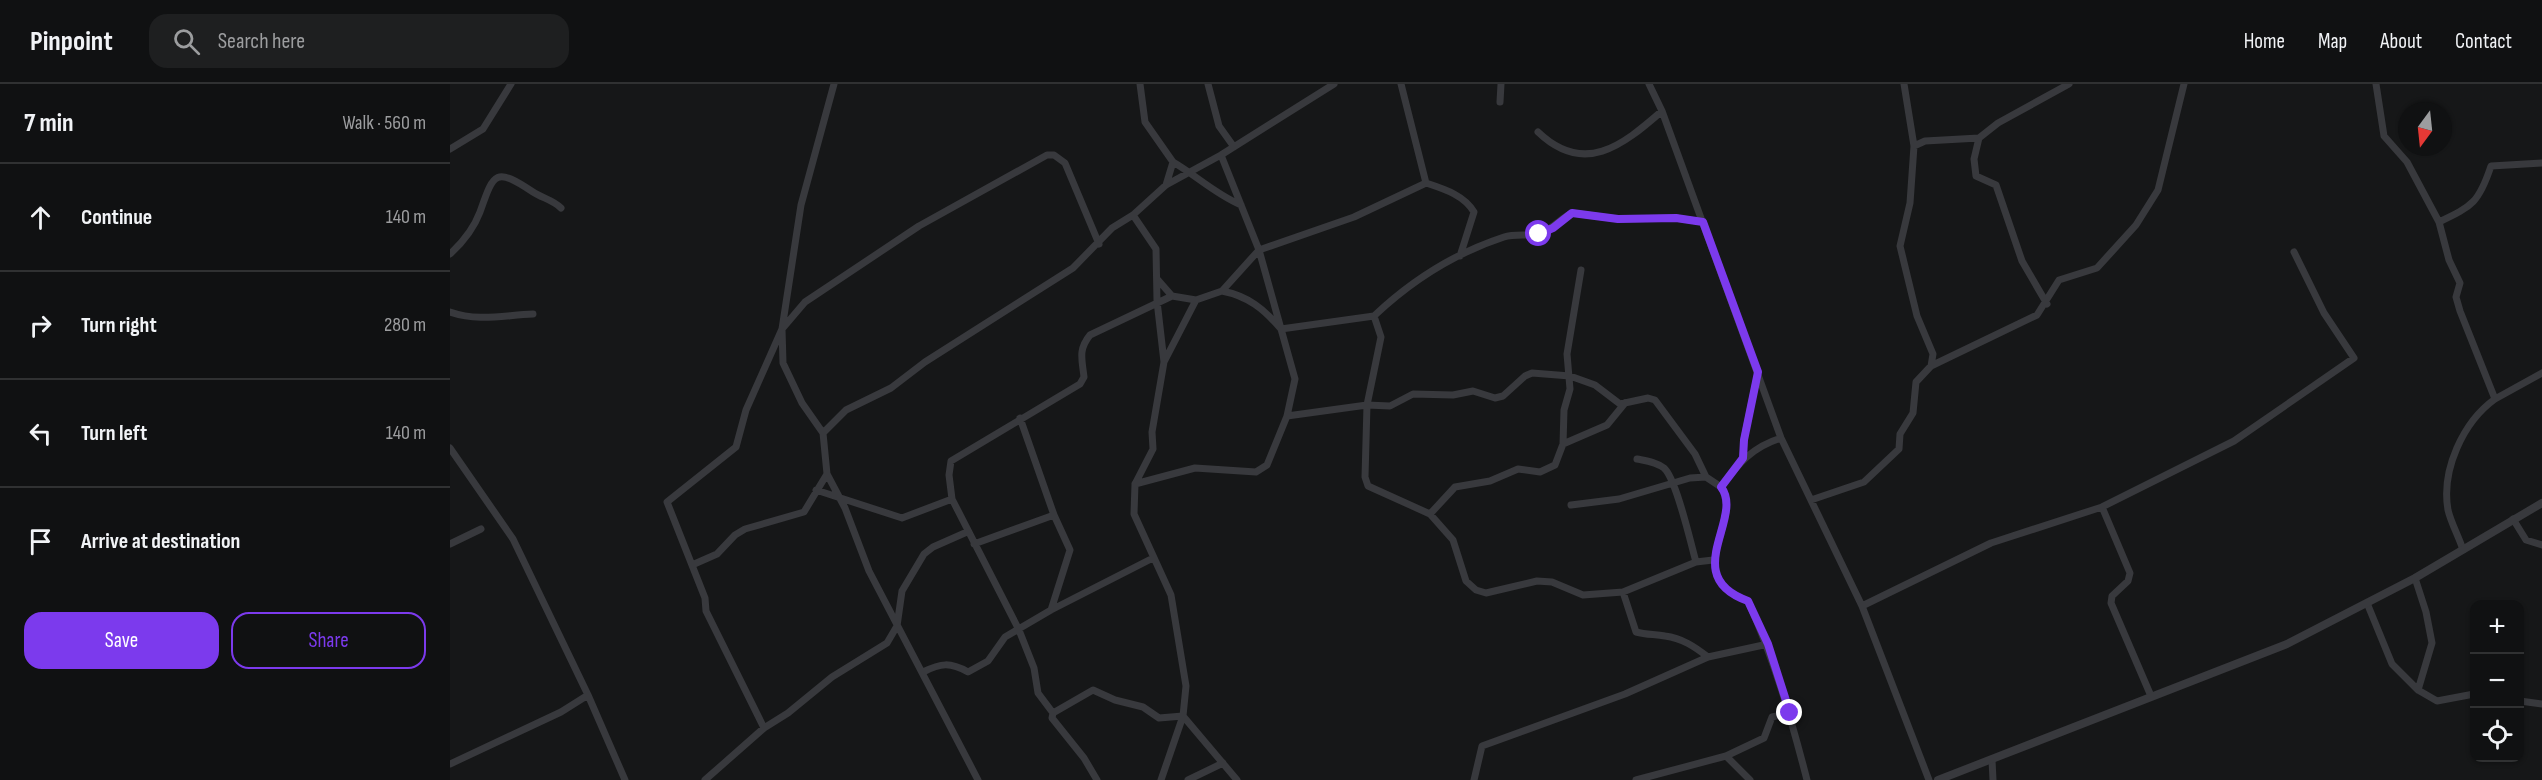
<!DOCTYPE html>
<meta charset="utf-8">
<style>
:root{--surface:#101112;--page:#1e1f20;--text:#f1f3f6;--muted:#9c9d9f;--line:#303132;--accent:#7c3aed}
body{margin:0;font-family:"Sofia Sans Condensed",sans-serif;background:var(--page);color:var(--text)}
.controls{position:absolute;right:18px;bottom:18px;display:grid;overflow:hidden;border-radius:12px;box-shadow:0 2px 4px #0004}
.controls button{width:54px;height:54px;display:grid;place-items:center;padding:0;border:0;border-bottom:2px solid var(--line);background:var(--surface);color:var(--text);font:30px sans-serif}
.compass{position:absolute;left:1948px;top:18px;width:54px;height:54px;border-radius:50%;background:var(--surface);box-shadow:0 2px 4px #0004;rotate:195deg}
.stop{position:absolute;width:18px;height:18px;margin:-14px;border:4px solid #7c3aed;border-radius:50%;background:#fff}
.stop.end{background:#7c3aed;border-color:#fff;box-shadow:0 2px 6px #0008}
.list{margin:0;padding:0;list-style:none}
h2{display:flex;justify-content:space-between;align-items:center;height:78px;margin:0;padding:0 24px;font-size:26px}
h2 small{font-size:20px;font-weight:400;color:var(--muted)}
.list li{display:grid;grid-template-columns:39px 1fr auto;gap:18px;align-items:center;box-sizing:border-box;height:108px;padding:0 24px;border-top:2px solid var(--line)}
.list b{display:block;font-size:22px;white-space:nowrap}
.list em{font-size:20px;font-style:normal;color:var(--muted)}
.actions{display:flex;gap:12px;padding:18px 24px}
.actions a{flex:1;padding:14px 0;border:2px solid var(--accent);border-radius:18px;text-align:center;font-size:21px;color:var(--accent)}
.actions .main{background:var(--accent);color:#fff}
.icon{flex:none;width:33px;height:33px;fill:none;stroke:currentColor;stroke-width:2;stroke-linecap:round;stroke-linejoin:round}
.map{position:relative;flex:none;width:2092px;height:696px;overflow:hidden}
header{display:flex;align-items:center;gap:36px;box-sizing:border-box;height:84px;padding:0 30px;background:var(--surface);border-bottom:2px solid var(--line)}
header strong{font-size:28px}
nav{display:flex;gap:33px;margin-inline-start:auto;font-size:21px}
.search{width:420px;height:54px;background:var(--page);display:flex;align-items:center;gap:15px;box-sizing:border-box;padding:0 21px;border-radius:18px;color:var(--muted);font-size:22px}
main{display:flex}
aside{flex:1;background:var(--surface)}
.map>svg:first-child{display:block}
</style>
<header>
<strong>Pinpoint</strong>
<div class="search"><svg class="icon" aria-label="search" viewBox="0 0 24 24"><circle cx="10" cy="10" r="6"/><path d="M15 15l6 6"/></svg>Search here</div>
<nav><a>Home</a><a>Map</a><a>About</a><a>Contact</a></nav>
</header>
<main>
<aside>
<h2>7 min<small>Walk · 560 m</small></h2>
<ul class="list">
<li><svg class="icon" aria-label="ahead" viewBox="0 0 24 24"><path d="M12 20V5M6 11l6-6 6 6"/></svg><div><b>Continue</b></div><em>140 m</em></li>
<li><svg class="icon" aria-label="right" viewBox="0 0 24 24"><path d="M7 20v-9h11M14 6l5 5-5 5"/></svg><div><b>Turn right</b></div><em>280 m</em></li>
<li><svg class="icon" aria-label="left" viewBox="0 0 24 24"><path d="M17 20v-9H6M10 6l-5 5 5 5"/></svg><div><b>Turn left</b></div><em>140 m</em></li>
<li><svg class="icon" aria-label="arrive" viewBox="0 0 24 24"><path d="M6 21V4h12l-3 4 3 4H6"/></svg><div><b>Arrive at destination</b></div></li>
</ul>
<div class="actions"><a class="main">Save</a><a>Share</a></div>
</aside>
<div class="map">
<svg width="2092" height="696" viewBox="0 0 2092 696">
<rect width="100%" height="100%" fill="#161718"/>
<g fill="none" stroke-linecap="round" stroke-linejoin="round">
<path stroke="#38393d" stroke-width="7" d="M 384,0 L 351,121 L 332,245 L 333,279 L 352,319 L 373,349 L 377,390 L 395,424 L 419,487 L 528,696
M 690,0 L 695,38 L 723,78 L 716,101
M 758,0 L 769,42 L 784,63
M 951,0 L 976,99
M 1199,0 L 1212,27 L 1331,354 L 1412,522 L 1479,696
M 1926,0 L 1934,52 L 1957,78 L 1989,138 L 1999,176 L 2010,199 L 2006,213 L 2010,227 L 2045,315 C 2013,338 1991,386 1998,426 C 2001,439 2009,453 2013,466
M 1050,18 L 1051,0
M 1088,48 C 1134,92 1172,62 1212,27
M 1529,54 L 1524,75 L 1526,92 L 1546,101 L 1572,177 L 1597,220
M 1464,62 L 1475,57 L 1529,54 L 1548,39 L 1619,0
M 0,65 L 33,45 L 61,0
M 723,78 C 747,92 765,110 791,121
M 683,131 L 706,165 L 707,217 L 714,278 L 702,348 L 703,365 L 685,400 L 684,430 L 721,511 L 736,602 L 733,632 L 711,696
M 1989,138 C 2023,122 2029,118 2041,82 L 2092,79
M 0,170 C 12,159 24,144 30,128 C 44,88 45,83 83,108 C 92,114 103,116 111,124
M 708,196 L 722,212 L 746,216
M 772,207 C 798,212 814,225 831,245 L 924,232
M 0,228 C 29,238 54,231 83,230
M 714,278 L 746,216 L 772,207 L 809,166 L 904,133 L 976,99 C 994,105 1014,111 1024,128 L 1010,172
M 1481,282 L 1587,231 L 1609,196 L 1647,184 L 1686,141 L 1708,106 L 1734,0
M 2045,315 L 2092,289
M 837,332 L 917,321 L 940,322 L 963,310 L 1003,311 L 1023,307 L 1045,314 L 1053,312 L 1075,292 L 1082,289 L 1120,292 L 1145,301 L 1170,320 L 1198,314 L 1205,316 L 1245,370 L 1256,393
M 570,334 L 604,431
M 373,349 L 396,326 L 441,304 L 475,278 L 623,184 L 662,144 L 683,131 L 716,101 L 771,71 L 884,0
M 1331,354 C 1302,363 1289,379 1271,403 C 1295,434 1228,492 1298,517 C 1324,575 1341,634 1357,696
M 1113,360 L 1114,326 L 1120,305 L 1117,270 L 1131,186
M 0,364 L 63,455 L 138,611 L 175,696
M 1293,374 L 1294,355 L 1308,288
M 1187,375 C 1197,377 1206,378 1214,384 C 1226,394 1241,460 1246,478 L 1173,508 L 1133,511 L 1102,498 L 1087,497 L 1036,509 L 1026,506 L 1016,497 L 1003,456 L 980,430 L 918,402 L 915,393 L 917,321 L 931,253 L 924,232 C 961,197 1005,169 1054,153 C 1066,149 1079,153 1091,149 C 1104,144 1111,134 1122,129 L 1168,135 L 1226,134 L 1253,138
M 685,400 L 745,384 L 806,388 L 817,381 L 837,332 L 845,295 L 809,166 L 771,71
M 366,406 L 452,434 L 502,415
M 1361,416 L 1414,398 L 1449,365 L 1450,350 L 1463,329 L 1466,298 L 1481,282 L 1483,270 L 1467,232 L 1450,162 L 1460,119 L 1464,62 L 1454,0
M 1121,421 L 1169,415 L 1240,394 L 1256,393 L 1271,403
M 1652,423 L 1680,489 L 1678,497 L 1662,512 L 1661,519 L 1701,612
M 980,430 L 1005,403 L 1040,397 L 1068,385 L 1090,388 L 1105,381 L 1113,360 L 1157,341 L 1175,319
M 2063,435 L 2076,456 L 2092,461
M 0,460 L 31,445
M 524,460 L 604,431 L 620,466 L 601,526
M 1246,478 L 1263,476
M 242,481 L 267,470 L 285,451 L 295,445 L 354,428 L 377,390
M 1965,494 L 1976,528 L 1982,559 L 1968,606 L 1987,617 L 2024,610
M 1173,508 L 1186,548 C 1197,551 1205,550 1215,552 C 1232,554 1245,563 1258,573
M 1917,519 L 1942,580 L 1968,606
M 1412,522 L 1541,459 L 1652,423 L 1784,357 L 1904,274 L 1874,229 L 1844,168
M 473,588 C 491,579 500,578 518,588 L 538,577 L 555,553 L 601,526 L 703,474
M 2070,617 L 2092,620
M 603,629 L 643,606 L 665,616 L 693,623 L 709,634 L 733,632 L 787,696
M 314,644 L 256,527 L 255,514 L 217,418 L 286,363 L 296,326 L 332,245 L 355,218 L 469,142 L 597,71 L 604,71 L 615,79 L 649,160
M 1276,672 L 1300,696
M 1542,676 L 1543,696
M 0,680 L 111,628 L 138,611
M 255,696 L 314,644 L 338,629 L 382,593 L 437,559 L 447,542 L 452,507 L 474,470 L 483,463 L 517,448
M 647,696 L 634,674 L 602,634 L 603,629 L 588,609 L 584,584 L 569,546 L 502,415 L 499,391 L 501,377 L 630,300 L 634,293 C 632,275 628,266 640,251 L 722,212
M 738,696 L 773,679
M 1024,696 L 1032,662 L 1175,610 L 1258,573 L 1318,560
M 1186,696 L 1276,672 L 1314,654 L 1322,633 L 1340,629"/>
<path stroke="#38393d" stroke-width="8" d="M 1488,696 L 1837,560 L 1965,494 L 2092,419"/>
</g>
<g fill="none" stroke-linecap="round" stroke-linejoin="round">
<path stroke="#7c3aed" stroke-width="8" d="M 1089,150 L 1103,144 L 1122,129 L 1168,135 L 1226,134 L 1253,138 L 1308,288 L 1294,356 L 1293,374 L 1271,403 C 1295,434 1228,492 1298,517 L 1318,560 L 1340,629"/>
</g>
</svg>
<div class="controls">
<button>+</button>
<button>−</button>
<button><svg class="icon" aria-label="locate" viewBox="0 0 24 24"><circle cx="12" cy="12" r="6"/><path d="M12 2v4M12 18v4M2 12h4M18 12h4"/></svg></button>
</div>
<svg class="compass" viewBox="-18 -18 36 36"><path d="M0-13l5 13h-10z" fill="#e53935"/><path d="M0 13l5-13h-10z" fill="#9c9d9f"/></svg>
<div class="stop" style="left:1089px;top:150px"></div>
<div class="stop end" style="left:1340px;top:629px"></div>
</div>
</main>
